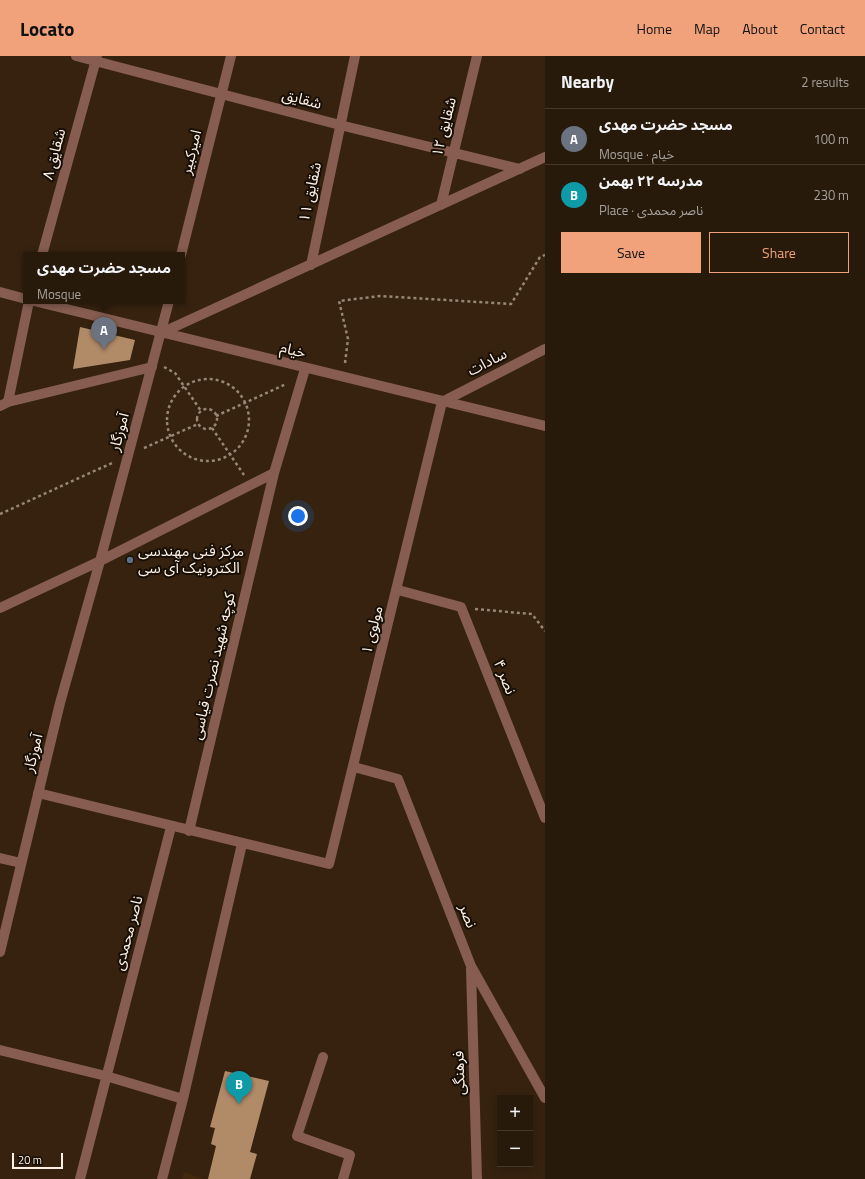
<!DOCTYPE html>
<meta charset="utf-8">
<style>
:root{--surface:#281a0b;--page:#302314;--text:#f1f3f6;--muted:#a5a19d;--line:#44382c;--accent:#f1a27b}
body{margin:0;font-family:"Titillium Web","Noto Sans Arabic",sans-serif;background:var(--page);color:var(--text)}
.controls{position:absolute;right:12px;bottom:12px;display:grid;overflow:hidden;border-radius:0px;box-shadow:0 2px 10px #0003}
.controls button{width:36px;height:36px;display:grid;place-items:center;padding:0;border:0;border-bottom:1px solid var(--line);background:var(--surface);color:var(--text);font:20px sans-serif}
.scale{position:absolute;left:12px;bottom:10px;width:51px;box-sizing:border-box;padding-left:4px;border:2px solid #fef0e5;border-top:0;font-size:11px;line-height:14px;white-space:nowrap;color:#fef0e5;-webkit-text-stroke:3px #170e06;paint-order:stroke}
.you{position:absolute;left:298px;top:460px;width:14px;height:14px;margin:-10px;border:3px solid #fff;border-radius:50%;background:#1a73e8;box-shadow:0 0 0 6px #1a73e833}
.badge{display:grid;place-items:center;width:26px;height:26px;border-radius:50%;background:var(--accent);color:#fff;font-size:13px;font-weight:700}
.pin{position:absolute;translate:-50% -33px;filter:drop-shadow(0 1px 2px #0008)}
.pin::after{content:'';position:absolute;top:21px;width:14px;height:12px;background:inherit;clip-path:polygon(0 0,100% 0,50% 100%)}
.popup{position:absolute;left:23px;top:196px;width:162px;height:52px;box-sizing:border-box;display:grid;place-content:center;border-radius:0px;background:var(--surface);filter:drop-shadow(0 1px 3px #0005);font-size:13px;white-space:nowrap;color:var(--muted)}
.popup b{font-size:15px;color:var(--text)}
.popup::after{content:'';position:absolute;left:50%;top:100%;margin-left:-8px;border:8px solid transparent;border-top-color:var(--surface)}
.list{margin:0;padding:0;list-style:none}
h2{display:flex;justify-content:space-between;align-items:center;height:52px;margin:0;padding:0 16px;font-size:17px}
h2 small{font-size:13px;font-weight:400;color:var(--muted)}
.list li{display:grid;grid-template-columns:26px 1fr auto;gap:12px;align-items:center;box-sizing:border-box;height:56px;padding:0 16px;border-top:1px solid var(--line)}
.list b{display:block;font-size:15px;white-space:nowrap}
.list p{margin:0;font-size:13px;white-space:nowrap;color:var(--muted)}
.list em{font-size:13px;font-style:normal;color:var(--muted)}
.actions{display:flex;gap:8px;padding:12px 16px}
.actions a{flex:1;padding:9px 0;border:1px solid var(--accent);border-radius:0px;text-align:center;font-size:14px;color:var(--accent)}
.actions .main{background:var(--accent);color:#111}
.map{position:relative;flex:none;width:545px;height:1123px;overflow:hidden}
header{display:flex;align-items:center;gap:24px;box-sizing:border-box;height:56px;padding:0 20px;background:var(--accent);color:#111}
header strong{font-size:19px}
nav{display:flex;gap:22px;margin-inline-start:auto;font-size:14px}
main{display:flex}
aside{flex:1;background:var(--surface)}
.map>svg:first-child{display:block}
</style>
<header>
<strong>Locato</strong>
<nav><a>Home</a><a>Map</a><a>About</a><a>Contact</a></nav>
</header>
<main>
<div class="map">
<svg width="545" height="1123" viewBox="0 0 545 1123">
<rect width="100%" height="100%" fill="#36220f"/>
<path fill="#41280f" d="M 184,1116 L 204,1123 L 182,1123 Z"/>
<path fill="#b18a68" d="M 80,271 L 135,284 L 130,304 L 73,313 Z
M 225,1015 L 269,1025 L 250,1096 L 257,1098 L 250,1123 L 208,1123 L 216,1090 L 211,1088 L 215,1072 L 210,1071 Z"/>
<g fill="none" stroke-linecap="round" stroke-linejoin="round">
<path stroke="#978676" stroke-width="2.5" stroke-dasharray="3 3" stroke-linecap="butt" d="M 345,307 L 348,283 L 339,245 L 380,240 L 511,248 L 540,201 L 545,199
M 164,311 L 175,317 L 201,355
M167 364a41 41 0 1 1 82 0a41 41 0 1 1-82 0Z
M197 363a10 10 0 1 1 20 0a10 10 0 1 1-20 0Z
M 216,360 L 286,328
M 212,372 L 244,419
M 144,392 L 198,368
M 0,458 L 112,407
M 475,553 L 532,558 L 545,575"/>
<path stroke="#865d50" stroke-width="10" d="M 76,0 L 340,69 L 520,113
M 441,149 L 477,0
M 42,199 L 97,0
M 181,199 L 231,0
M 311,209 L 355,0
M 0,236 L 26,243
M 34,245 L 545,370
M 161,277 L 545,101
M 8,346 L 29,245
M 0,350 L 8,346 L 152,311
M 398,534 L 461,551 L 545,762
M 0,552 L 100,505 L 274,417
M 354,711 L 398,723 L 471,910 L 545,1042
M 38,737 L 329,808 L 442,346 L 545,293
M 189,775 L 274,417 L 305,313
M 0,802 L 21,807
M 0,896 L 60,647 L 100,505 L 169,245
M 471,913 L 477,1123
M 0,994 L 106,1020 L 183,1043
M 323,1001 L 297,1080 L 350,1099 L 343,1123
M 80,1123 L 171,771
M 162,1123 L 183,1043 L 242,788"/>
</g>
<circle fill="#5c6f8a" stroke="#170e06" stroke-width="1.5" cx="130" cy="504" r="4"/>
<g text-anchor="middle" stroke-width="4" stroke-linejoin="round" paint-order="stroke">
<g font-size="15" fill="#fef0e5" stroke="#170e06">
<text transform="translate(302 43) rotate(15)" y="5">شقایق</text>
<text transform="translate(444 71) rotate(-76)" y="5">شقایق ۱۲</text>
<text transform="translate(191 96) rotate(-76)" y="5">امیرکبیر</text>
<text transform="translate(54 98) rotate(-75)" y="5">شقایق ۸</text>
<text transform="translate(310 136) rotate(-78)" y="5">شقایق ۱۱</text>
<text transform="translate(293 294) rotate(14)" y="5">خیام</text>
<text transform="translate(487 306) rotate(-27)" y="5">سادات</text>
<text transform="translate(119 376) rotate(-75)" y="5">آموزگار</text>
<text transform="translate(372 574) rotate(-76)" y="5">مولوی ۱</text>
<text transform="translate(213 610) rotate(-77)" y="5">کوچه شهید نصرت قیاسی</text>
<text transform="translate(505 621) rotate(68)" y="5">نصر ۴</text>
<text transform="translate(33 697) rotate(-76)" y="5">آموزگار</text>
<text transform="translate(468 860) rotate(69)" y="5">نصر</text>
<text transform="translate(128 877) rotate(-75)" y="5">ناصر محمدی</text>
<text transform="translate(459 1017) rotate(-92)" y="5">فرهنگی</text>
</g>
<g font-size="15" fill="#fef0e5" stroke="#170e06" text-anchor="start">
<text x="138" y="500">مرکز فنی مهندسی<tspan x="138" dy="17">الکترونیک آی سی</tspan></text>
</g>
</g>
</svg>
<div class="controls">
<button>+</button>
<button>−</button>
</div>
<div class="scale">20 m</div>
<div class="you"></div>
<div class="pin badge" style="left:104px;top:294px;background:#6b7280">A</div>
<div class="popup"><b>مسجد حضرت مهدی</b>Mosque</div>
<div class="pin badge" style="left:239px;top:1048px;background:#0f9aa8">B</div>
</div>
<aside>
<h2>Nearby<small>2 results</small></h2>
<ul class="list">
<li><span class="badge" style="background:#6b7280">A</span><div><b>مسجد حضرت مهدی</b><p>Mosque · خیام</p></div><em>100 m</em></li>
<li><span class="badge" style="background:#0f9aa8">B</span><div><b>مدرسه ۲۲ بهمن</b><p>Place · ناصر محمدی</p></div><em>230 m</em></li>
</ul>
<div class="actions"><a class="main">Save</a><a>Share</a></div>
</aside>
</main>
